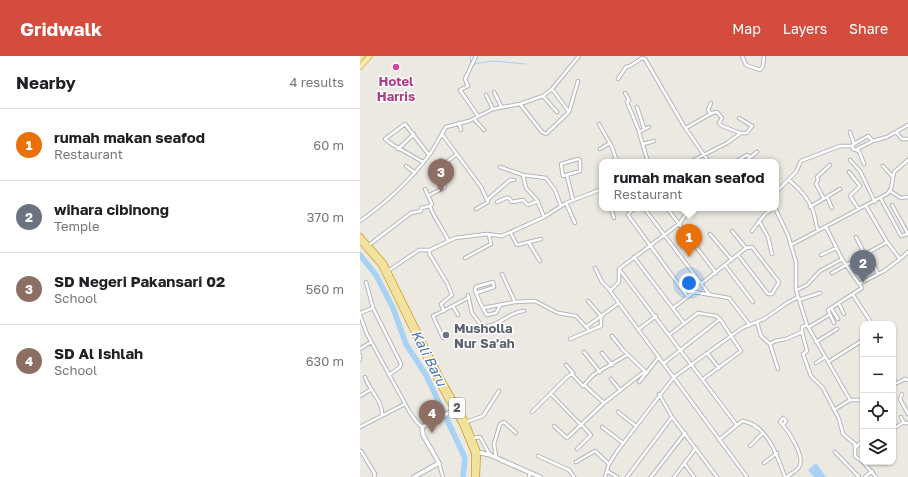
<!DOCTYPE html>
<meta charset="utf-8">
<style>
:root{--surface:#fff;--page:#f6f6f6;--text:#202124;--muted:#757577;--line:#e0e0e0;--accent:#d44c3d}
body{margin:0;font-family:"Golos Text",sans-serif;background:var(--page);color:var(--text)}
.controls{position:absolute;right:12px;bottom:12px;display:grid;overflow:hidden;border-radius:8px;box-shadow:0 1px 3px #0004}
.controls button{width:36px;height:36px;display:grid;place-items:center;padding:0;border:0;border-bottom:1px solid var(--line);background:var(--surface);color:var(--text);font:20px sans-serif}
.you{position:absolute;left:329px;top:227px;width:14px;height:14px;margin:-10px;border:3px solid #fff;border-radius:50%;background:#1a73e8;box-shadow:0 0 0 6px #1a73e833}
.badge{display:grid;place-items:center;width:26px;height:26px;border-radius:50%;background:var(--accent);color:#fff;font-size:13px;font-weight:700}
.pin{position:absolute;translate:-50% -33px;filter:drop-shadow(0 1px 2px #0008)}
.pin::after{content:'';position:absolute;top:21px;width:14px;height:12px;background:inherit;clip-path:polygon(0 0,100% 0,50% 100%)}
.popup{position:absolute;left:239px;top:103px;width:180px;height:52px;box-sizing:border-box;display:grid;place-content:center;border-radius:8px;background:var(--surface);filter:drop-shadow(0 1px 3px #0005);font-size:13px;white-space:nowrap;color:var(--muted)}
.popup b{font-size:15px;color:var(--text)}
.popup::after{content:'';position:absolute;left:50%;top:100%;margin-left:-8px;border:8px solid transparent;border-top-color:var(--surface)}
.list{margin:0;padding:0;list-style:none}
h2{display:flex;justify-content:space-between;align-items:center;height:52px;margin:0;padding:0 16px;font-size:17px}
h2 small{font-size:13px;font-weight:400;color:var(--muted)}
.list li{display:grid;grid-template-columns:26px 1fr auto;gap:12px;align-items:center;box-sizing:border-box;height:72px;padding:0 16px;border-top:1px solid var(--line)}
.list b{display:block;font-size:15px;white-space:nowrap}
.list p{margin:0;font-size:13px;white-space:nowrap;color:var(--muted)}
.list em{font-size:13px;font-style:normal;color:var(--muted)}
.icon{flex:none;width:22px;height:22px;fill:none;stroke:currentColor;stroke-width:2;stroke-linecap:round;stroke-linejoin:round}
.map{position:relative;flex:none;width:548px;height:421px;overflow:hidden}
header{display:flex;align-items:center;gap:24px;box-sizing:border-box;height:56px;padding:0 20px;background:var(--accent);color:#fff}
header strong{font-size:19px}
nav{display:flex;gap:22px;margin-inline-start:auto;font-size:14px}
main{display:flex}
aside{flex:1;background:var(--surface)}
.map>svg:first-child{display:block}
</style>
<header>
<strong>Gridwalk</strong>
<nav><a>Map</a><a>Layers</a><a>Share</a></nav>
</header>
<main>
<aside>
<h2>Nearby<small>4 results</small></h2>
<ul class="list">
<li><span class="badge" style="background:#e8710a">1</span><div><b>rumah makan seafod</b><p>Restaurant</p></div><em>60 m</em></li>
<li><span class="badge" style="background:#6b7280">2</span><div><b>wihara cibinong</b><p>Temple</p></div><em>370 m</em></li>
<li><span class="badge" style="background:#8d6e63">3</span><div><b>SD Negeri Pakansari 02</b><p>School</p></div><em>560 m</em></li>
<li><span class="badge" style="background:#8d6e63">4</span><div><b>SD Al Ishlah</b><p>School</p></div><em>630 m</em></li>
</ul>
</aside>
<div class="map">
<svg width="548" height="421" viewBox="0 0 548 421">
<rect width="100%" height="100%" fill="#ebe9e1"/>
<path fill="#a7d1f5" d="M 456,407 L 466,421 L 454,421 L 448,414 Z"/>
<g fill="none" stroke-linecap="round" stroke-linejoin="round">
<path stroke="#a7d1f5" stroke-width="1" d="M 110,0 L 111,6 L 114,8 L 133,5 L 166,8"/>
<path stroke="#a7d1f5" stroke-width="5.5" d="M 0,199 L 16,219 L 33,252 L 46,288 L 66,319 L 105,402 L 103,421"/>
<g stroke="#b3b6ba" stroke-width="4.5">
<path id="minor" d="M 116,0 L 105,23 L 108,30 L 100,34 L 118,60
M 382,0 L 386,9 L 400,14 L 403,10 L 404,0
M 258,23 L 266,11 L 270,10 L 282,2 L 285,3 L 324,70 L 349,106
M 192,33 L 209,56
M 134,36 L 141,50
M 265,37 L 269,44 L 267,46 L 279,75
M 126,39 L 133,53
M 183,40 L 197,56
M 160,48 L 182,76 L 186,78 L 209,56 L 218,25
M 277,51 L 284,72
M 351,58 L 348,54 L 351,47
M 114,63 L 124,74
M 99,67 L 101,74
M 239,68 L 252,91 L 257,106
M 326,72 L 352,57 L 357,56 L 362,62 L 359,67 L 362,70 L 380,77
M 536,76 L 542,83 L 548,83
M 82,78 L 121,131 L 128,146 L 116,153
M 283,88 L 294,85
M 494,88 L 508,80 L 513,85 L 527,81 L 548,69
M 492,90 L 493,93 L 499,95 L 504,108
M 38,93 L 54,78
M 240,93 L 250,87
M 497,93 L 513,85
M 218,103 L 220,104 L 220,115 L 203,120 L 201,108 Z
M 81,104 L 84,108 L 97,98
M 490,104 L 500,115 L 515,146
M 63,106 L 33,89 L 25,83 L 45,68 L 69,99
M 288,106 L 279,76 L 289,71
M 330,106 L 367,87 L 381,77 L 387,77 L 392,70 L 379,62
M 375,106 L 387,99 L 390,101
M 389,106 L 388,103 L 397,96
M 46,110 L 55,117
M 523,110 L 532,120
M 140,111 L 163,119 L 186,122 L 195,134 L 201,150
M 489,116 L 500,130 L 490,140 L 498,152
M 163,119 L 166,132 L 177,144 L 184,161
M 207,120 L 213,144
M 429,124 C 440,133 452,147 455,162 C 456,167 456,169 458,174
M 65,133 L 72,148 L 70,150 C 74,163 83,172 88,184
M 530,135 L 541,142 L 548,141
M 416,136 L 436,116 L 441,105 L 480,90 L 492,90 L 494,88 L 490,76
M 68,140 L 85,131 L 76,110 L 80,108 L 82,110 L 84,108
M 467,141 L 472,152
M 464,143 L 456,128 L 458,124 L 457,121 L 470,109
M 521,143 L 541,180 L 547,178
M 127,144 L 150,124 L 154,124
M 137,146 L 146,142 L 149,142 L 152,146 L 163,144 L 168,149 L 178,145
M 206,147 L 215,167
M 532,149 L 548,178
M 450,151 L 480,133
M 251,152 L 254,162
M 274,152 L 268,159 L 327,240
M 284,152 L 349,238
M 307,152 L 356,217
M 328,152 L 326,158 L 319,168 L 259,213 L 259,226 L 250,235 L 387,421
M 415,152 L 428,179 L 436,206 L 436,234 L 447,269 L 490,344
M 0,165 C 26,147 51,123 70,98 C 76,89 80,80 86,71 L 109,65 L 133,53 L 160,48 L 183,40 L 192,33 L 219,0
M 399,165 L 408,181 L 412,198
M 466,171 L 482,203 L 502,232 L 468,254 L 474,267
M 372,175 L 386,192
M 392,175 L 405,158 L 414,152
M 150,176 L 157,189 L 181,183
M 350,178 L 372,204
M 496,181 L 505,199
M 169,187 L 180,205
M 9,189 L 51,157 L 61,155 L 61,152 L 70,150
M 431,189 L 527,138 L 531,133 L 534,116 L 548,104
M 69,194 L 70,199 L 87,227 L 92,239 L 81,248 L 84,255
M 461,199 L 476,192
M 274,201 L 324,267
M 105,202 L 131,188 L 129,179
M 540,203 L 548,196
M 513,206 L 518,218
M 365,209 L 393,246
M 235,212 L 242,226 L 250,234
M 259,213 L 376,368
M 28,215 L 59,194 L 70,194 L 95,182 L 127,178 L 142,180 L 184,161 L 206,147 L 242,133
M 472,217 L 527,186
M 142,218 L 155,246
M 6,226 L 13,252 L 41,308 L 40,311 L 29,319
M 342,227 L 386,192 L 392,191 L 419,226 L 412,238 L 408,238 L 378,199
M 499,228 L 524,215 L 540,203 L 527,186 L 506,150
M 437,234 L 447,229 L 460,215 L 482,203
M 116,237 L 134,231 L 133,226 L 116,231 L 115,234 C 118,242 122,252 127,259 L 136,257 L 141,248
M 108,239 L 112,257 L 122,270 C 139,272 147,256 164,255
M 493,239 L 512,268
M 439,244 L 460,237
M 479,248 L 484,258
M 93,250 L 98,259
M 123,252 L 155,246 L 175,245 L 198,257 L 216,260 L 229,274
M 313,252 L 334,236 L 369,242 L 389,268
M 471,252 L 478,263
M 0,257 L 13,252
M 0,259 L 7,278 L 49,355 L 56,365 L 62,371
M 397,266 L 401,280 L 410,288 L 415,285 L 426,283 L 442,276 L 442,271 L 447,269
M 226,271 L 259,247
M 449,271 L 469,259
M 279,273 L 296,260
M 442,276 L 447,295 L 443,298 L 451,320 L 463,332 L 479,363 L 483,378 L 495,388 L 495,400 L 503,406
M 309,279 L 338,257 L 356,260 L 360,263 L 381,295 L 343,323
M 252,280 L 263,294 L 287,317
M 83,282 L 73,260 L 108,242
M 210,283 L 241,270 L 241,260 L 228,245
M 456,286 L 477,273
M 410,288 L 418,313
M 0,293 L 11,286
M 224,296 L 240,316
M 242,297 L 252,309
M 347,297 L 359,312
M 0,299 L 0,304
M 468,306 L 503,284
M 304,307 L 360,263
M 456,307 L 465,301
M 212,318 L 223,330
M 5,321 C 9,334 23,345 22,359
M 251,323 L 260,334
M 279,326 L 299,301
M 533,329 L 545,323 L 548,324
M 191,338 L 220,368
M 299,338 L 312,361 L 357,421
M 542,338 L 540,343 L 548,358
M 0,340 L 10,334
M 490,344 L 503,344
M 244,347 L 224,329 L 233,319 L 267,299
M 474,354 L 490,344
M 172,356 L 207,321 L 213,317 L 206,309
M 258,356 L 276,370
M 541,361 L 544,367 L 548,367
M 106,366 L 123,360 L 139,335
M 423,369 L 426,365 L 423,362 L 420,366 C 428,374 446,401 439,411 C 437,415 430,418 427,421
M 194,370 L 207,382 L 244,347 L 285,315
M 0,371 L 45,348
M 242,371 L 263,387
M 535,372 L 544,366
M 113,382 L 120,381 L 130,399
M 359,384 L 382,365 C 407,368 418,401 425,421
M 390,390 L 403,377
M 496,391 L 503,384
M 217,393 L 231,379 L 221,368
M 1,395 L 15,418 L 14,421
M 475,396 L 499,421
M 178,400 L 209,414 L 214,421
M 136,401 L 134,388 L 140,368 L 144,366 L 156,377
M 216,406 L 235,395 L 249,408
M 503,406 L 516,421
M 79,407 L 83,421
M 324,407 L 334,421
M 404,407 L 417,397
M 247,415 L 257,421
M 169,421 L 170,417
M 245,421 L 249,408 L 258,394 L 314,321 L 382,272 L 404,263 L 427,247 L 438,241
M 267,421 L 312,361
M 291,421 L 325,377
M 314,421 L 336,392
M 505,421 L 512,415"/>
</g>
<g stroke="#b3b6ba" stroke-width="5.5">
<path id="tertiary" d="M 54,421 L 79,407 L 63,379 L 62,371 L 96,353"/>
</g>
<g stroke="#b3b5ba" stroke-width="5.5">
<path id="secondary" d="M 117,396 L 130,399 L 180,421"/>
</g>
<g stroke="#e0c064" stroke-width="6">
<path id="primary" d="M 0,2 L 2,0
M 0,11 L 10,0"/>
</g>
<g stroke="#d29d19" stroke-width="6">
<path id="trunk" d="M 0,180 L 24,207 L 81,322 L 106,366 L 118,396 L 117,421
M 0,185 L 21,209 L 78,326 L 102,368 L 114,397 L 114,421"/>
</g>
<use href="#minor" stroke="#fff" stroke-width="2.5"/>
<use href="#tertiary" stroke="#fff" stroke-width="3.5"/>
<use href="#secondary" stroke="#fff" stroke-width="3.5"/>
<use href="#primary" stroke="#f5ebac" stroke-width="4"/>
<use href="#trunk" stroke="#f2e2a0" stroke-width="4.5"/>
</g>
<circle fill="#d1479c" stroke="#fff" stroke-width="1.5" cx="36" cy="11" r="4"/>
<circle fill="#6b7280" stroke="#fff" stroke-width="1.5" cx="86" cy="279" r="4"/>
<g text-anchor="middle" stroke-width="3" stroke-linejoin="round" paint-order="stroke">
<rect fill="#fff" stroke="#8b8d90" stroke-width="1" x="89" y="342" width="16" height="20" rx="3"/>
<g font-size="12" font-weight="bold" fill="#595c60">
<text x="97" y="356">2</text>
</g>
<g font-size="13" font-weight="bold" fill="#b23c85" stroke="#fff">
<text x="36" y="30">Hotel<tspan x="36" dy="15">Harris</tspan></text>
</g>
<g font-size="13" font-weight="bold" fill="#5b616d" stroke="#fff" text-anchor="start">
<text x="94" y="277">Musholla<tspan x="94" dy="15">Nur Sa'ah</tspan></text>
</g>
<g font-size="14" font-style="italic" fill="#4b78ac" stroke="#fff">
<text transform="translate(69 302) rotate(63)" y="5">Kali Baru</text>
</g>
</g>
</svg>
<div class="controls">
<button>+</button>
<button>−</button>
<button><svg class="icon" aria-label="locate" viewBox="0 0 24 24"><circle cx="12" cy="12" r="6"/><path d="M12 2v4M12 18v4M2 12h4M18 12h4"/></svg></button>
<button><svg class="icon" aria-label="layers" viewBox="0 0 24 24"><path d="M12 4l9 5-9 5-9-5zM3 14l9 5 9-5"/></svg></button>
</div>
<div class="you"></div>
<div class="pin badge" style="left:329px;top:201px;background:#e8710a">1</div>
<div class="popup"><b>rumah makan seafod</b>Restaurant</div>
<div class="pin badge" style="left:503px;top:227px;background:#6b7280">2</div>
<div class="pin badge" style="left:81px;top:136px;background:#8d6e63">3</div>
<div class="pin badge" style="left:72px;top:377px;background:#8d6e63">4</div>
</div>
</main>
